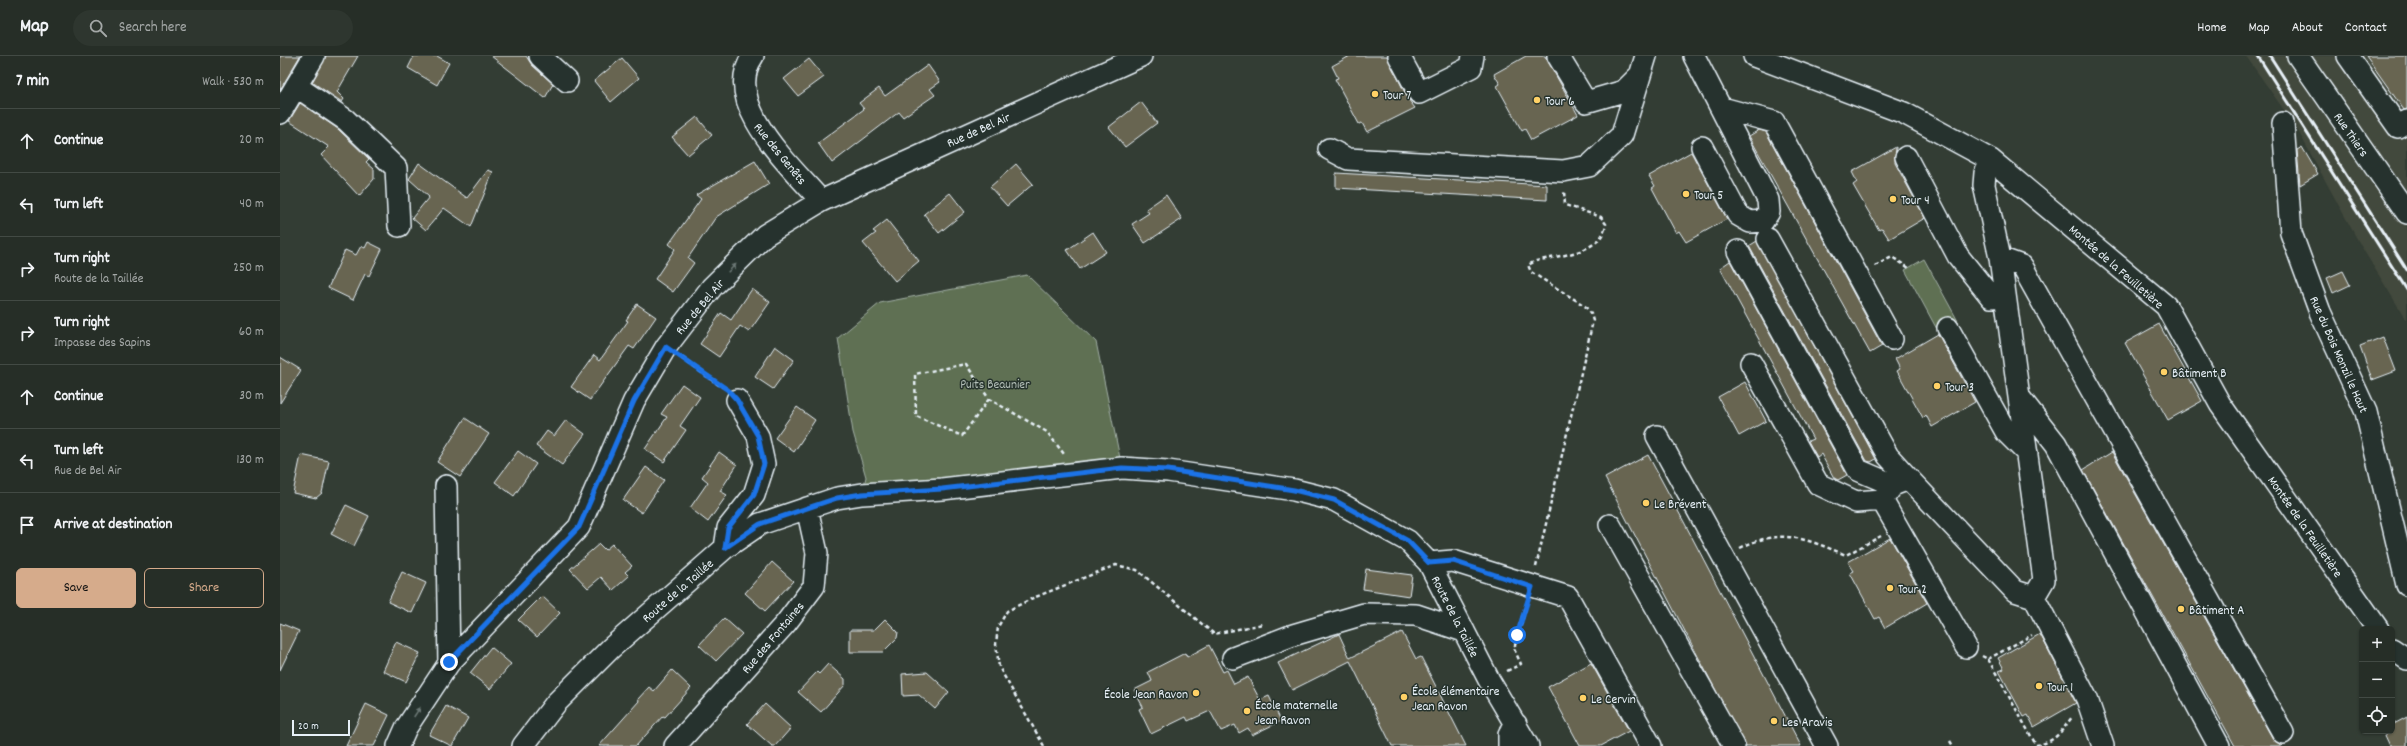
<!DOCTYPE html>
<meta charset="utf-8">
<style>
:root{--surface:#262e27;--page:#2e362f;--text:#f1f3f6;--muted:#a4a8a7;--line:#424a44;--accent:#d6ab8b}
body{margin:0;font-family:Dekko,sans-serif;background:var(--page);color:var(--text)}
.controls{position:absolute;right:12px;bottom:12px;display:grid;overflow:hidden;border-radius:6px;box-shadow:0 1px 3px #0004}
.controls button{width:36px;height:36px;display:grid;place-items:center;padding:0;border:0;border-bottom:1px solid var(--line);background:var(--surface);color:var(--text);font:20px sans-serif}
.scale{position:absolute;left:12px;bottom:10px;width:58px;box-sizing:border-box;padding-left:4px;border:2px solid #e8f1f8;border-top:0;font-size:11px;line-height:14px;white-space:nowrap;color:#e8f1f8;-webkit-text-stroke:3px #26332d;paint-order:stroke}
.stop{position:absolute;width:12px;height:12px;margin:-9px;border:3px solid #1a73e8;border-radius:50%;background:#fff}
.stop.end{background:#1a73e8;border-color:#fff;box-shadow:0 1px 4px #0008}
.list{margin:0;padding:0;list-style:none}
h2{display:flex;justify-content:space-between;align-items:center;height:52px;margin:0;padding:0 16px;font-size:17px}
h2 small{font-size:13px;font-weight:400;color:var(--muted)}
.list li{display:grid;grid-template-columns:26px 1fr auto;gap:12px;align-items:center;box-sizing:border-box;height:64px;padding:0 16px;border-top:1px solid var(--line)}
.list b{display:block;font-size:15px;white-space:nowrap}
.list p{margin:0;font-size:13px;white-space:nowrap;color:var(--muted)}
.list em{font-size:13px;font-style:normal;color:var(--muted)}
.actions{display:flex;gap:8px;padding:12px 16px}
.actions a{flex:1;padding:9px 0;border:1px solid var(--accent);border-radius:6px;text-align:center;font-size:14px;color:var(--accent)}
.actions .main{background:var(--accent);color:#111}
.icon{flex:none;width:22px;height:22px;fill:none;stroke:currentColor;stroke-width:2;stroke-linecap:round;stroke-linejoin:round}
.map{position:relative;flex:none;width:2127px;height:690px;overflow:hidden}
header{display:flex;align-items:center;gap:24px;box-sizing:border-box;height:56px;padding:0 20px;background:var(--surface);border-bottom:1px solid var(--line)}
header strong{font-size:19px}
nav{display:flex;gap:22px;margin-inline-start:auto;font-size:14px}
.search{width:280px;height:36px;background:var(--page);display:flex;align-items:center;gap:10px;box-sizing:border-box;padding:0 14px;border-radius:22px;color:var(--muted);font-size:15px}
main{display:flex}
aside{flex:1;background:var(--surface)}
.map>svg:first-child{display:block}
</style>
<header>
<strong>Map</strong>
<div class="search"><svg class="icon" aria-label="search" viewBox="0 0 24 24"><circle cx="10" cy="10" r="6"/><path d="M15 15l6 6"/></svg>Search here</div>
<nav><a>Home</a><a>Map</a><a>About</a><a>Contact</a></nav>
</header>
<main>
<aside>
<h2>7 min<small>Walk · 530 m</small></h2>
<ul class="list">
<li><svg class="icon" aria-label="ahead" viewBox="0 0 24 24"><path d="M12 20V5M6 11l6-6 6 6"/></svg><div><b>Continue</b></div><em>20 m</em></li>
<li><svg class="icon" aria-label="left" viewBox="0 0 24 24"><path d="M17 20v-9H6M10 6l-5 5 5 5"/></svg><div><b>Turn left</b></div><em>40 m</em></li>
<li><svg class="icon" aria-label="right" viewBox="0 0 24 24"><path d="M7 20v-9h11M14 6l5 5-5 5"/></svg><div><b>Turn right</b><p>Route de la Taillée</p></div><em>250 m</em></li>
<li><svg class="icon" aria-label="right" viewBox="0 0 24 24"><path d="M7 20v-9h11M14 6l5 5-5 5"/></svg><div><b>Turn right</b><p>Impasse des Sapins</p></div><em>60 m</em></li>
<li><svg class="icon" aria-label="ahead" viewBox="0 0 24 24"><path d="M12 20V5M6 11l6-6 6 6"/></svg><div><b>Continue</b></div><em>30 m</em></li>
<li><svg class="icon" aria-label="left" viewBox="0 0 24 24"><path d="M17 20v-9H6M10 6l-5 5 5 5"/></svg><div><b>Turn left</b><p>Rue de Bel Air</p></div><em>130 m</em></li>
<li><svg class="icon" aria-label="arrive" viewBox="0 0 24 24"><path d="M6 21V4h12l-3 4 3 4H6"/></svg><div><b>Arrive at destination</b></div></li>
</ul>
<div class="actions"><a class="main">Save</a><a>Share</a></div>
</aside>
<div class="map">
<svg width="2127" height="690" viewBox="0 0 2127 690">
<rect width="100%" height="100%" fill="#333d34"/>
<filter id="ink" filterUnits="userSpaceOnUse"><feTurbulence type="fractalNoise" baseFrequency=".025" numOctaves="2"/><feDisplacementMap in="SourceGraphic" scale="8" xChannelSelector="R" yChannelSelector="G"/><feConvolveMatrix kernelMatrix="1 2 1 2 8 2 1 2 1" color-interpolation-filters="sRGB"/></filter>
<g filter="url(#ink)">
<path fill="#43493d" d="M 1966,0 L 2127,0 L 2127,265 L 2081,190 L 2016,71 Z"/>
<path fill="#5e7053" stroke="#a3b0a6" d="M 1644,203 L 1679,267 L 1659,277 L 1625,214 Z
M 747,219 L 816,286 L 842,412 L 582,438 L 586,421 L 573,376 L 558,282 L 600,247 Z"/>
<path fill="#676551" stroke="#e8f1f8" d="M 0,0 L 20,0 L 0,34 Z
M 46,0 L 78,0 L 57,36 L 64,43 L 62,46 L 32,26 Z
M 134,0 L 157,0 L 169,7 L 157,29 L 128,12 Z
M 211,0 L 246,0 L 252,9 L 273,28 L 265,42 Z
M 1070,0 L 1107,0 L 1128,43 L 1135,52 L 1087,76 L 1082,67 L 1079,68 L 1055,23 L 1058,22 L 1052,10 Z
M 1246,0 L 1265,0 L 1298,59 L 1251,84 L 1245,73 L 1242,75 L 1217,30 L 1220,28 L 1214,18 Z
M 2086,0 L 2127,0 L 2127,53 L 2124,54 Z
M 342,2 L 359,22 L 331,46 L 314,25 Z
M 529,3 L 544,21 L 518,40 L 504,23 Z
M 648,9 L 660,26 L 650,33 L 655,39 L 623,61 L 619,56 L 552,107 L 538,87 L 584,53 L 579,47 L 599,32 L 605,40 Z
M 861,46 L 877,67 L 845,91 L 829,71 Z
M 20,47 L 58,73 L 89,103 L 86,106 L 94,113 L 94,123 L 79,140 L 41,99 L 49,91 L 9,65 Z
M 417,61 L 432,79 L 408,99 L 392,81 Z
M 1479,74 L 1486,76 L 1602,290 L 1590,297 L 1469,80 Z
M 1616,91 L 1615,107 L 1645,162 L 1609,183 L 1602,172 L 1599,174 L 1573,129 L 1577,126 L 1572,116 Z
M 2022,91 L 2038,118 L 2020,129 L 2017,94 Z
M 1411,96 L 1447,163 L 1406,186 L 1399,175 L 1396,177 L 1372,132 L 1375,130 L 1369,120 Z
M 475,105 L 489,128 L 436,161 L 408,202 L 414,207 L 393,236 L 375,223 L 395,193 L 389,188 L 421,143 L 416,139 Z
M 139,107 L 187,142 L 208,114 L 213,116 L 191,171 L 164,152 L 146,174 L 132,162 L 149,141 L 129,123 Z
M 736,108 L 753,128 L 727,150 L 710,131 Z
M 1056,117 L 1267,129 L 1267,144 L 1056,132 Z
M 670,137 L 685,156 L 659,177 L 644,158 Z
M 886,139 L 902,163 L 865,187 L 852,168 L 869,157 L 866,153 Z
M 607,164 L 639,205 L 615,225 L 583,187 L 596,177 L 593,175 Z
M 813,176 L 826,196 L 800,213 L 787,194 Z
M 1477,185 L 1596,403 L 1591,406 L 1587,405 L 1469,190 Z
M 88,186 L 102,193 L 89,220 L 85,218 L 73,244 L 48,232 L 65,194 L 76,199 L 81,190 L 85,192 Z
M 1450,205 L 1567,419 L 1558,424 L 1554,422 L 1541,398 L 1537,401 L 1528,385 L 1533,383 L 1440,212 Z
M 2063,215 L 2070,229 L 2053,237 L 2047,222 Z
M 472,233 L 490,246 L 469,276 L 460,270 L 439,301 L 420,288 L 441,257 L 451,264 Z
M 357,248 L 376,261 L 354,293 L 349,290 L 310,344 L 291,331 L 314,299 L 320,304 L 348,265 L 346,264 Z
M 1879,268 L 1922,345 L 1888,364 L 1845,287 Z
M 1658,278 L 1695,346 L 1652,371 L 1646,359 L 1643,362 L 1617,315 L 1620,313 L 1615,303 Z
M 2103,281 L 2116,315 L 2092,324 L 2080,290 Z
M 495,290 L 514,304 L 493,333 L 475,321 Z
M 0,301 L 21,314 L 0,347 Z
M 1465,326 L 1486,365 L 1459,380 L 1438,341 Z
M 402,328 L 420,341 L 400,370 L 406,374 L 384,406 L 365,393 L 387,361 L 381,358 Z
M 517,351 L 535,364 L 514,396 L 495,382 Z
M 185,362 L 209,378 L 180,421 L 157,406 Z
M 286,364 L 305,378 L 282,409 L 256,390 L 267,375 L 274,380 Z
M 238,395 L 256,408 L 234,440 L 215,426 Z
M 439,396 L 457,409 L 440,435 L 447,439 L 428,466 L 410,452 L 428,426 L 422,421 Z
M 1832,396 L 1993,683 L 2002,690 L 1955,690 L 1803,414 Z
M 21,399 L 49,405 L 42,437 L 36,442 L 13,437 Z
M 1368,399 L 1404,466 L 1521,690 L 1466,690 L 1434,631 L 1325,422 Z
M 366,411 L 384,424 L 362,457 L 343,444 Z
M 66,449 L 89,460 L 74,490 L 51,478 Z
M 1610,482 L 1647,547 L 1605,572 L 1599,561 L 1595,563 L 1570,517 L 1574,515 L 1568,506 Z
M 319,488 L 325,494 L 332,488 L 352,510 L 345,516 L 349,520 L 333,534 L 321,521 L 308,532 L 290,513 Z
M 492,506 L 513,525 L 485,555 L 465,537 Z
M 1086,513 L 1132,519 L 1129,540 L 1083,533 Z
M 122,516 L 146,527 L 132,557 L 108,546 Z
M 262,540 L 280,557 L 257,581 L 238,564 Z
M 444,562 L 462,578 L 436,605 L 419,589 Z
M 605,563 L 618,576 L 617,582 L 603,596 L 570,596 L 570,574 L 594,574 Z
M 0,567 L 19,575 L 0,614 Z
M 1122,576 L 1136,603 L 1141,601 L 1186,690 L 1112,690 L 1070,605 L 1012,634 L 998,607 L 1059,578 L 1070,602 Z
M 1760,578 L 1796,647 L 1754,671 L 1748,659 L 1744,661 L 1719,615 L 1724,613 L 1718,602 Z
M 116,586 L 140,597 L 126,626 L 103,615 Z
M 929,589 L 943,616 L 947,614 L 954,628 L 968,621 L 980,644 L 989,640 L 1001,665 L 972,679 L 968,672 L 959,677 L 955,669 L 941,675 L 930,655 L 908,665 L 906,661 L 871,678 L 859,653 L 863,651 L 854,634 L 872,625 L 868,616 L 905,597 L 907,601 Z
M 211,591 L 231,608 L 210,633 L 190,617 Z
M 1311,607 L 1349,675 L 1321,690 L 1300,690 L 1268,631 Z
M 548,608 L 565,623 L 565,629 L 541,656 L 518,636 L 537,616 L 539,618 Z
M 392,614 L 411,632 L 385,661 L 383,660 L 356,690 L 319,690 L 359,645 L 358,643 L 369,631 L 374,635 Z
M 647,616 L 669,636 L 655,653 L 639,639 L 623,640 L 622,618 Z
M 86,648 L 109,659 L 94,690 L 66,690 Z
M 485,648 L 511,672 L 495,690 L 492,690 L 467,668 Z
M 166,650 L 188,662 L 172,690 L 149,679 Z
M 2127,661 L 2127,690 L 2110,690 L 2103,675 L 2112,675 L 2112,669 Z"/>
<g fill="none" stroke-linecap="round" stroke-linejoin="round">
<g stroke="#e8f1f8" stroke-width="24">
<path id="minor" d="M 260,0 L 287,25
M 473,0 C 440,47 512,111 541,145
M 1119,0 L 1139,37 L 1191,11 L 1193,0
M 1278,0 L 1306,46 L 1344,35 L 1359,20
M 1414,0 L 1488,144 L 1489,156 L 1483,165 L 1470,166 L 1458,159 L 1422,91
M 1474,0 L 1624,57 L 1711,104 L 1886,250 L 1940,348 L 2098,573
M 2018,0 L 2127,157
M 2068,0 L 2118,71 L 2127,65
M 16,30 L 66,64 L 116,112 L 119,170
M 1442,52 L 1494,66 L 1612,283
M 0,57 L 34,0
M 2003,67 L 2011,177 L 2040,256 L 2086,356 L 2127,529
M 1049,93 L 1068,103 L 1283,115 L 1309,110 L 1342,79 L 1366,0
M 1626,101 L 1678,200 L 1711,241 L 1725,240
M 1488,183 L 1608,400 L 1629,423
M 1458,195 L 1578,414 L 1613,429
M 1720,202 L 1742,210 L 2003,677
M 1668,272 L 1726,376 L 1747,397
M 1471,307 L 1538,428 L 1576,446 L 1602,444 L 1613,429 L 1629,423 L 1735,535 L 1754,541 L 1764,524 L 1720,202 L 1704,129 L 1705,117 L 1711,104
M 1740,342 L 1776,388 L 1939,690
M 1377,380 L 1547,690
M 166,430 L 169,607
M 1602,444 L 1686,591
M 1330,469 L 1454,690
M 445,492 L 448,472 L 474,439 L 484,408 L 478,380 L 457,344
M 1149,507 L 1173,505 L 1288,541 L 1371,690
M 1754,541 L 1807,643 L 1823,690
M 2112,593 L 2127,603
M 953,602 L 1013,579 L 1084,558 L 1136,559 L 1184,575
M 118,690 L 126,672 L 169,607 L 299,471 L 354,345 L 386,291 L 432,231 L 485,179 L 541,145 L 861,0
M 243,690 L 276,647 L 331,592 L 445,492 L 480,468 L 557,442 L 582,438 L 662,433 L 842,412 L 888,415 L 1014,434 L 1054,444 L 1128,485 L 1149,507 L 1209,624 L 1248,690
M 395,690 L 506,567 L 534,530 L 537,497 L 527,452
M 1229,690 L 1229,679 L 1236,668"/>
</g>
<path stroke="#e8f1f8" stroke-width="2.5" stroke-dasharray="4 3" stroke-linecap="butt" d="M 1595,210 L 1612,201 L 1629,212
M 402,302 L 442,331
M 709,343 L 682,380 L 636,360 L 635,318 L 686,308 L 709,343 L 767,376 L 784,398
M 1460,492 C 1502,471 1526,483 1566,499 L 1601,480
M 1256,511 L 1313,265 L 1311,258 L 1305,250 L 1251,216 L 1248,209 L 1256,205 C 1279,199 1322,198 1326,168 L 1321,161 L 1285,149 L 1284,135
M 1702,600 L 1708,603 L 1756,689 C 1774,687 1782,675 1792,661
M 1708,603 L 1752,579
M 1227,615 L 1241,608 L 1234,593 L 1246,549
M 1670,685 L 1673,690
M 764,690 L 719,611 L 716,588 L 718,571 L 727,555 L 753,542 L 836,509 L 857,514 L 934,578 L 983,568"/>
<use href="#minor" stroke="#26332d" stroke-width="21"/>
<path stroke="#e8f1f8" stroke-width="3" d="M 1978,0 L 2127,234
M 1990,0 L 2127,214"/>
</g>
<defs><path id="oneway-solid" d="M-6-.8H1V-3.2L6.5 0L1 3.2V.8H-6Z"/></defs>
<g fill="#6a7674">
<use href="#oneway-solid" transform="translate(452 212) rotate(-45)"/>
<use href="#oneway-solid" transform="translate(137 656) rotate(-57)"/>
</g>
</g>
<g fill="none" stroke-linecap="round" stroke-linejoin="round" filter="url(#ink)">
<path stroke="#1a73e8" stroke-width="5" d="M 169,606 L 299,471 L 354,345 L 386,291 L 448,334 L 457,344 L 478,380 L 484,408 L 474,439 L 448,472 L 445,492 L 480,468 L 557,442 L 582,438 L 662,433 L 842,412 L 888,414 L 1014,434 L 1054,444 L 1128,485 L 1149,507 L 1173,505 L 1252,531 L 1237,579"/>
</g>
<g fill="#ffd166" stroke="#26332d" stroke-width="1.5">
<circle cx="1095" cy="38" r="4"/>
<circle cx="1257" cy="44" r="4"/>
<circle cx="1406" cy="138" r="4"/>
<circle cx="1613" cy="143" r="4"/>
<circle cx="1884" cy="316" r="4"/>
<circle cx="1657" cy="330" r="4"/>
<circle cx="1366" cy="447" r="4"/>
<circle cx="1610" cy="532" r="4"/>
<circle cx="1901" cy="553" r="4"/>
<circle cx="1759" cy="630" r="4"/>
<circle cx="916" cy="637" r="4"/>
<circle cx="1124" cy="641" r="4"/>
<circle cx="1303" cy="642" r="4"/>
<circle cx="967" cy="655" r="4"/>
<circle cx="1494" cy="665" r="4"/>
</g>
<g text-anchor="middle" stroke-width="3" stroke-linejoin="round" paint-order="stroke">
<g font-size="13" fill="#e8f1f8" stroke="#26332d" text-anchor="start">
<text x="1103" y="43">Tour 7</text>
<text x="1265" y="49">Tour 6</text>
<text x="1414" y="143">Tour 5</text>
<text x="1621" y="148">Tour 4</text>
<text x="1892" y="321">Bâtiment B</text>
<text x="1665" y="335">Tour 3</text>
<text x="1374" y="452">Le Brévent</text>
<text x="1618" y="537">Tour 2</text>
<text x="1909" y="558">Bâtiment A</text>
<text x="1767" y="635">Tour 1</text>
<text x="1132" y="639">École élémentaire<tspan x="1132" dy="15">Jean Ravon</tspan></text>
<text x="908" y="642" text-anchor="end">École Jean Ravon</text>
<text x="1311" y="647">Le Cervin</text>
<text x="975" y="653">École maternelle<tspan x="975" dy="15">Jean Ravon</tspan></text>
<text x="1502" y="670">Les Aravis</text>
</g>
<g font-size="13" fill="#e8f1f8" stroke="#26332d">
<text transform="translate(698 73) rotate(-24)" y="5">Rue de Bel Air</text>
<text transform="translate(2072 78) rotate(55)" y="5">Rue Thiers</text>
<text transform="translate(501 97) rotate(51)" y="5">Rue des Genêts</text>
<text transform="translate(1837 210) rotate(41)" y="5">Montée de la Feuilletière</text>
<text transform="translate(419 250) rotate(-50)" y="5">Rue de Bel Air</text>
<text transform="translate(2060 298) rotate(66)" y="5">Rue du Bois Monzil le Haut</text>
<text transform="translate(2026 470) rotate(55)" y="5">Montée de la Feuilletière</text>
<text transform="translate(397 534) rotate(-41)" y="5">Route de la Taillée</text>
<text transform="translate(1176 560) rotate(63)" y="5">Route de la Taillée</text>
<text transform="translate(492 581) rotate(-50)" y="5">Rue des Fontaines</text>
</g>
<g font-size="13" fill="#b1bdb6" stroke="#26332d">
<text x="715" y="332">Puits Beaunier</text>
</g>
</g>
</svg>
<div class="controls">
<button>+</button>
<button>−</button>
<button><svg class="icon" aria-label="locate" viewBox="0 0 24 24"><circle cx="12" cy="12" r="6"/><path d="M12 2v4M12 18v4M2 12h4M18 12h4"/></svg></button>
</div>
<div class="scale">20 m</div>
<div class="stop" style="left:1237px;top:579px"></div>
<div class="stop end" style="left:169px;top:606px"></div>
</div>
</main>
